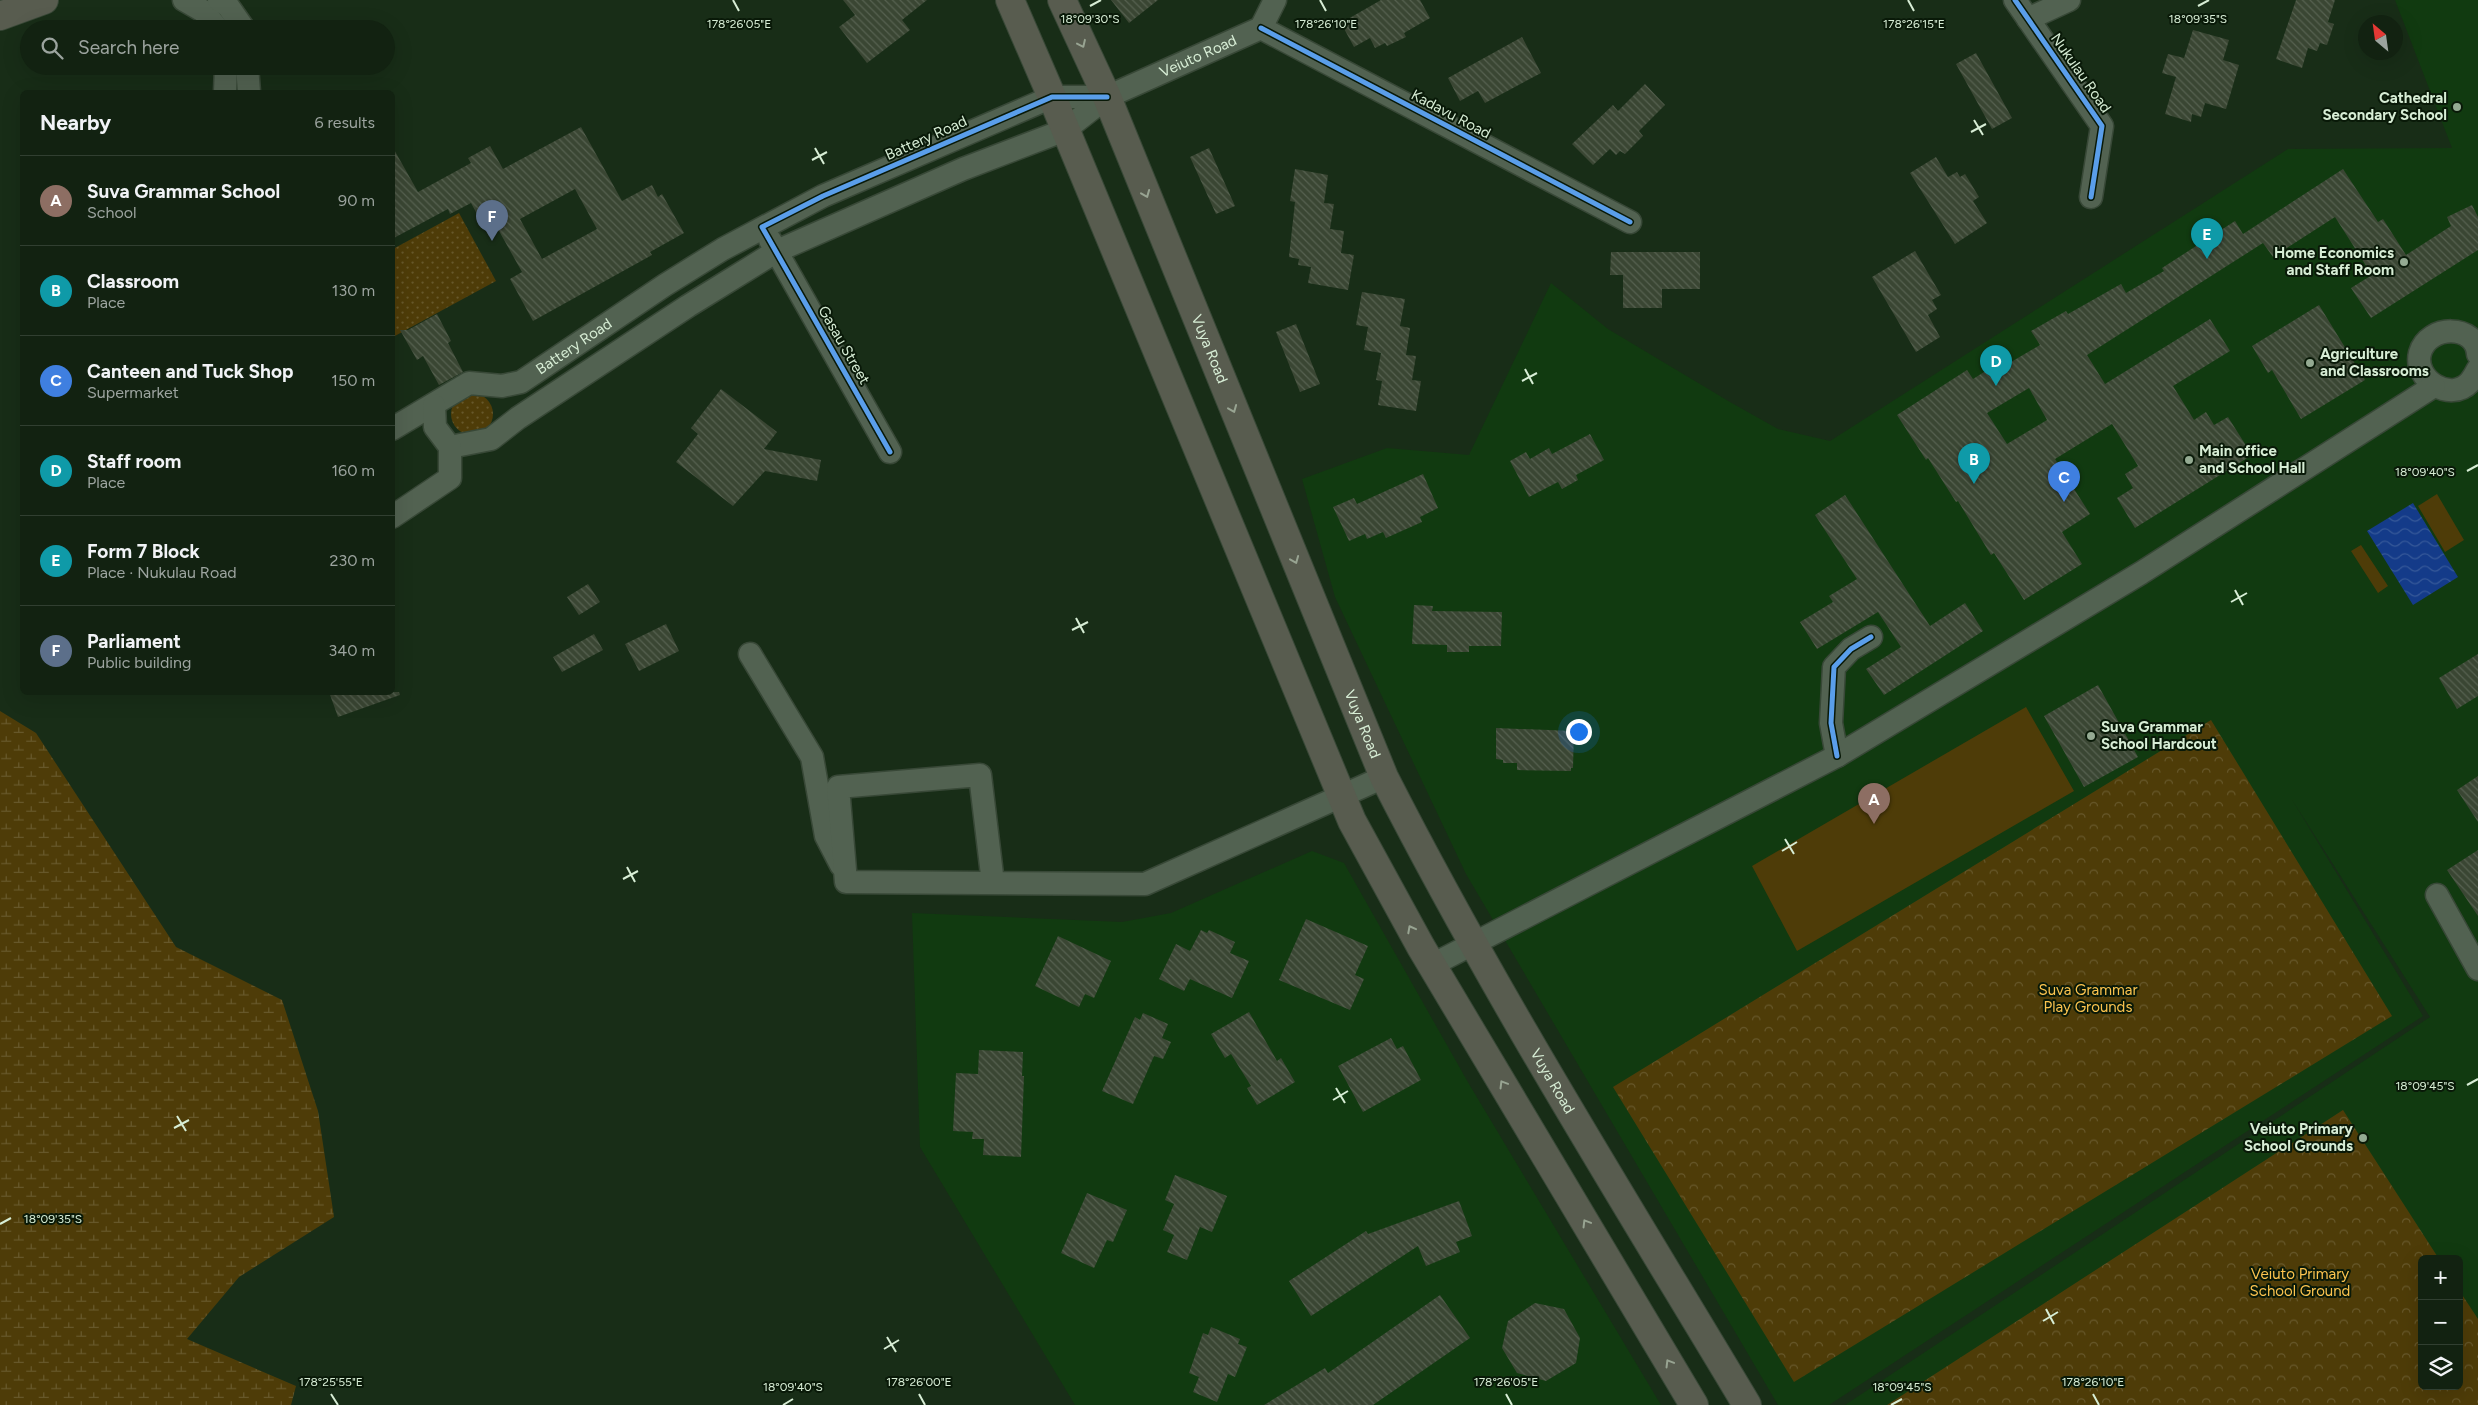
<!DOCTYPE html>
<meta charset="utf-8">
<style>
:root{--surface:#122211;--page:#1b2a1a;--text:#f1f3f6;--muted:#9ca49f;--line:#313f31;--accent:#2563eb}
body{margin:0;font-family:Figtree,sans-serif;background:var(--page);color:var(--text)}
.controls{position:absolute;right:15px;bottom:15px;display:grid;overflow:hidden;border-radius:8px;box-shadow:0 5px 20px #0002}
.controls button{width:45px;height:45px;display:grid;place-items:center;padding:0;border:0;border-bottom:1px solid var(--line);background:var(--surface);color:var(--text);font:25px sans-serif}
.compass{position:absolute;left:2358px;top:15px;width:45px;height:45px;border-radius:50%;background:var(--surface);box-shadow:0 5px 20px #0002;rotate:331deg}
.you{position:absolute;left:1578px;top:731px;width:18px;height:18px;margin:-12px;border:4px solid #fff;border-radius:50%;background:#1a73e8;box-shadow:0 0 0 8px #1a73e833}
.badge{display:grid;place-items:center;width:32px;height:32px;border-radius:50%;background:var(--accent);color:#fff;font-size:16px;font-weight:700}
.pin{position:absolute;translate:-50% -41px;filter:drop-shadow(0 1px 2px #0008)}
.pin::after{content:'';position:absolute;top:26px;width:18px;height:15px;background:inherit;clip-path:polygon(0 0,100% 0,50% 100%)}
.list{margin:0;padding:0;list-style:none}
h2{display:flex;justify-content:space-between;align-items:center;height:65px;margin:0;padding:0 20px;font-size:21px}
h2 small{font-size:16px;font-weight:400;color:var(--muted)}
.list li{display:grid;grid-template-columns:32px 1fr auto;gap:15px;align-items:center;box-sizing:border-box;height:90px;padding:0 20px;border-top:1px solid var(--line)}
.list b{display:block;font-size:19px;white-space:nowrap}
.list p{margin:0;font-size:16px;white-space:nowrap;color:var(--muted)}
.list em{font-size:16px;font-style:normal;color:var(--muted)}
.icon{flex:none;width:28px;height:28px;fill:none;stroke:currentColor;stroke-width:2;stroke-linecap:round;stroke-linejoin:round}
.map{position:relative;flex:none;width:2478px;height:1405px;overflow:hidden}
.search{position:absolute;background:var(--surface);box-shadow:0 5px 20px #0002;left:20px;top:20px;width:375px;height:55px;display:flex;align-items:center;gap:12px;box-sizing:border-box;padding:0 18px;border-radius:28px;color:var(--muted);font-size:19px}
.panel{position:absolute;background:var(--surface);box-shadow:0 5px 20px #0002;left:20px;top:90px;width:375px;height:605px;border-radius:8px}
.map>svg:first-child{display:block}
</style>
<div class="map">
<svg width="2478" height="1405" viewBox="0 0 2478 1405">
<defs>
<pattern id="grass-dots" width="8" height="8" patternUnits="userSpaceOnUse" patternTransform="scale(1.25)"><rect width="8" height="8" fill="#4e3c08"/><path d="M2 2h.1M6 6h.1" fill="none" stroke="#67582b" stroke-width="1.8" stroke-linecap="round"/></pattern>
<pattern id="wetland-marsh" width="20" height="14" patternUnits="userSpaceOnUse" patternTransform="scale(1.25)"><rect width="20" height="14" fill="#4e3c08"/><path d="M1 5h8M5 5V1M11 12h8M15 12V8" fill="none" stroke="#67582b"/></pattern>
<pattern id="park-crowns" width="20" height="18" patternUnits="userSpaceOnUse" patternTransform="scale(1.25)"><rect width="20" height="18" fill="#4e3c08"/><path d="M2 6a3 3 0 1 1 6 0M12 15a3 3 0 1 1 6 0" fill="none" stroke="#67582b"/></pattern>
<pattern id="water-waves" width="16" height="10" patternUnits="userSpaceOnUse" patternTransform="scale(1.25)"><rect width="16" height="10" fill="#143b89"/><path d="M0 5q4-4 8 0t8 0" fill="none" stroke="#355899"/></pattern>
<pattern id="building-back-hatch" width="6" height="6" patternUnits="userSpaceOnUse" patternTransform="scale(1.25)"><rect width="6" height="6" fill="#3a4633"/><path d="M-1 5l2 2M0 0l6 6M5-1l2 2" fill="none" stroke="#566150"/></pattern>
</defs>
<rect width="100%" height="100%" fill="#182d17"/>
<path fill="#113a10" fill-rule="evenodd" d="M 2395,0 L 2478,0 L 2478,1405 L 1845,1405 L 2430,1017 L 2291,798 L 2423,1016 L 1829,1405 L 1778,1405 L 1466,874 L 1335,597 L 1302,479 L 1387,448 L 1469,455 L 1551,283 L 1608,329 L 1730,402 L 1778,429 L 1830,441 L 2288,149 L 2452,148 ZM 2422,1259 L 2459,1259 L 2459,1386 L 2422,1386 Z
M 1312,851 L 1344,863 L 1469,1084 L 1661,1405 L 1075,1405 L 920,1147 L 912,913 L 1122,922 L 1171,913 Z"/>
<path fill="url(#grass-dots)" d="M 459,213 L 496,281 L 393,337 L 393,249 Z
M451 414a21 21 0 1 1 42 0a21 21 0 1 1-42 0Z"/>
<path fill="url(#wetland-marsh)" d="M 0,711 L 36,733 L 176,947 L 282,1000 L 318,1111 L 334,1217 L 239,1277 L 187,1339 L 296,1386 L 291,1405 L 0,1405 Z"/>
<path fill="url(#park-crowns)" d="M 2211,720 L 2392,1016 L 1794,1382 L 1613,1087 Z
M 2343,1110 L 2439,1259 L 2422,1259 L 2422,1386 L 2459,1386 L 2459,1290 L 2478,1319 L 2478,1405 L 1887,1405 Z"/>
<path fill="#4e3c08" d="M 2437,494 L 2464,540 L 2445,552 L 2418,506 Z
M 2361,545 L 2388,586 L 2378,593 L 2351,551 Z
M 2026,707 L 2074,791 L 1797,951 L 1752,866 Z"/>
<path fill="url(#water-waves)" d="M 2413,503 L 2458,577 L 2413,605 L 2367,531 Z"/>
<path fill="url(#building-back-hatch)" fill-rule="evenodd" d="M 843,0 L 927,0 L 902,20 L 910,30 L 867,63 L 839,27 L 855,15 Z
M 1111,0 L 1158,0 L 1129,23 Z
M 1381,0 L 1420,0 L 1430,18 L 1404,33 L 1406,37 L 1387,46 L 1385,43 L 1375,48 L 1370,38 L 1354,47 L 1341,23 Z
M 2296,0 L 2335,0 L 2328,22 L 2334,24 L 2327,45 L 2320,43 L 2317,51 L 2308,48 L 2302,68 L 2276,59 Z
M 2193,30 L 2229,40 L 2223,60 L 2239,65 L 2226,109 L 2205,103 L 2201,117 L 2192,114 L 2191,122 L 2165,114 L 2176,77 L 2162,73 L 2168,54 L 2184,58 Z
M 1522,37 L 1541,73 L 1485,103 L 1478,91 L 1460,101 L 1448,78 Z
M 1976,53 L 2012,118 L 1992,129 L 1956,64 Z
M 1645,84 L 1665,105 L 1639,131 L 1643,136 L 1625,154 L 1620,151 L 1616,155 L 1610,149 L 1593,165 L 1572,144 L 1613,105 L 1618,111 Z
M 581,127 L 622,201 L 652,185 L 658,197 L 662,194 L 684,233 L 650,252 L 652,255 L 533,321 L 510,279 L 522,272 L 499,231 L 489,236 L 471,203 L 450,214 L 448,209 L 392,239 L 392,146 L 418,192 L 471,163 L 468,158 L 490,146 L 503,169 ZM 575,189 L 597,229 L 542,259 L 520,219 Z
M 1209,148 L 1235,206 L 1216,214 L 1190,157 Z
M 1936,157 L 1948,177 L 1957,172 L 1960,177 L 1965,174 L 1979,197 L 1973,201 L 1987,223 L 1955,244 L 1910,173 Z
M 1295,169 L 1328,175 L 1324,203 L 1334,204 L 1330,229 L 1344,231 L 1341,253 L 1354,255 L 1348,290 L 1308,283 L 1311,267 L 1298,265 L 1299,259 L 1289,257 L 1295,202 L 1290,201 Z
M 2343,169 L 2378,222 L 2383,219 L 2406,255 L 2451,226 L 2447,217 L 2472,205 L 2478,217 L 2478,250 L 2371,318 L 2351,288 L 2372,275 L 2335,217 L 2273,257 L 2263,243 L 2087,355 L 2105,384 L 2210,319 L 2230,351 L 2173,386 L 2194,420 L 2206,412 L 2214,425 L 2228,417 L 2252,455 L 2135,528 L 2117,498 L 2133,488 L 2125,474 L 2138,466 L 2112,424 L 2055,459 L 2090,514 L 2062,532 L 2082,564 L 2024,600 L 1994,553 L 1991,555 L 1958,501 L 1956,502 L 1928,458 L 1926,460 L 1897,415 L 1967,370 L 1973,379 L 1992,367 L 1994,372 L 2040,345 L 2031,331 L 2066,311 L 2068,314 L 2121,284 L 2126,293 L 2164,271 L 2162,268 L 2235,221 L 2243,234 ZM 2029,388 L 2047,420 L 2007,444 L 1987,413 Z
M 1915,251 L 1941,295 L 1932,300 L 1937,309 L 1928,315 L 1940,337 L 1916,352 L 1872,277 Z
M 1611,252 L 1700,252 L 1700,289 L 1662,289 L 1662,308 L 1623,308 L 1623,275 L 1610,275 Z
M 1362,292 L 1405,299 L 1400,326 L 1410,328 L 1406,355 L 1416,356 L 1412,380 L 1421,381 L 1416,411 L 1378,405 L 1382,381 L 1376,380 L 1381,353 L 1364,350 L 1368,327 L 1356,325 Z
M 2319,305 L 2365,380 L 2301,419 L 2272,370 L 2268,373 L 2252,346 Z
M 437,314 L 451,341 L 448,343 L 463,372 L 439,385 L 423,356 L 417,360 L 400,330 L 408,330 Z
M 1296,324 L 1320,384 L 1300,392 L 1276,332 Z
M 721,389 L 777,432 L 764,449 L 821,460 L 817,481 L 765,471 L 733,506 L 676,462 L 698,434 L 691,428 Z
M 1590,434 L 1604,460 L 1576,475 L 1578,480 L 1562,489 L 1558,482 L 1529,497 L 1510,461 L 1526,452 L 1530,459 L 1549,448 L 1552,454 Z
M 1423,474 L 1438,508 L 1420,517 L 1422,522 L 1386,538 L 1383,532 L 1367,539 L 1365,534 L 1349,541 L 1333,507 L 1354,498 L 1357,504 Z
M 1845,495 L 1930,626 L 1965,603 L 1983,631 L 1884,695 L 1866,669 L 1901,647 L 1878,612 L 1817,649 L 1800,622 L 1833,602 L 1829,596 L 1857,579 L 1815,515 Z
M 588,584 L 600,602 L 579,615 L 567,597 Z
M 1414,605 L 1433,606 L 1432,611 L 1502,612 L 1501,646 L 1469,646 L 1469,652 L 1447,652 L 1447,645 L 1412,644 Z
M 666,624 L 679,651 L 639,671 L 625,644 Z
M 594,634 L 603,650 L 562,672 L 553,657 Z
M 2478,654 L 2478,696 L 2457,709 L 2439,678 Z
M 2098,685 L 2138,757 L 2084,787 L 2044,716 Z
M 329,692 L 399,692 L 400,695 L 338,717 Z
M 1496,728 L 1574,731 L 1573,768 L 1571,768 L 1571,771 L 1517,770 L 1517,763 L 1503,763 L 1503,760 L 1496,759 Z
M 2478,776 L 2478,822 L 2457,790 Z
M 2478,850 L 2478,916 L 2447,870 Z
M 1306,919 L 1368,946 L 1355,975 L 1364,979 L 1350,1010 L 1279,980 Z
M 1201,930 L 1207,933 L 1209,930 L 1235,942 L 1230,953 L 1249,961 L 1232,998 L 1190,979 L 1184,991 L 1159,979 L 1176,944 L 1190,951 Z
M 1058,936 L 1111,961 L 1094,998 L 1085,994 L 1079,1007 L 1035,986 Z
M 1249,1012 L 1277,1061 L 1281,1058 L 1295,1082 L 1257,1105 L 1247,1088 L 1251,1086 L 1231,1054 L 1225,1058 L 1211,1034 Z
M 1143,1013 L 1168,1024 L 1162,1038 L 1171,1042 L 1163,1059 L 1154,1056 L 1133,1104 L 1102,1091 L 1135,1017 L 1140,1020 Z
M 1391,1038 L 1397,1049 L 1403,1046 L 1421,1080 L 1363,1112 L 1338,1066 Z
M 979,1050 L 1023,1052 L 1022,1076 L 1024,1076 L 1021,1157 L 983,1155 L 984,1139 L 972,1139 L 973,1132 L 953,1131 L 956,1073 L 978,1074 Z
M 1175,1175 L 1227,1196 L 1212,1232 L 1200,1227 L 1187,1260 L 1167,1252 L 1174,1235 L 1163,1230 L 1174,1204 L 1165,1200 Z
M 1087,1193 L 1127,1210 L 1113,1242 L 1107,1240 L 1094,1268 L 1061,1253 Z
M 1459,1201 L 1472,1236 L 1456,1242 L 1460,1252 L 1426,1266 L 1418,1246 L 1311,1316 L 1289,1281 L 1366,1231 L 1368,1234 Z
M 1440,1295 L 1470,1338 L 1373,1405 L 1264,1405 L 1325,1368 L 1328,1373 Z
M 1535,1303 L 1564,1309 L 1580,1338 L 1576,1363 L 1546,1381 L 1517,1373 L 1502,1348 L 1508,1321 Z
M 1211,1327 L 1240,1339 L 1238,1344 L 1247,1347 L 1235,1377 L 1228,1374 L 1217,1402 L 1193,1392 L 1199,1377 L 1189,1373 L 1203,1333 L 1208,1335 Z"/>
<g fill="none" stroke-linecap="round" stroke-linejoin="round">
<g stroke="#384837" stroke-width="25">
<g id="minor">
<path d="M 184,0 L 203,11 L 218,29"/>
<path d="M 219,0 L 228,6 L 244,29"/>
<path d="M 2015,0 L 2102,126 L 2091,197"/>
<path d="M 2028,19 L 2069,0"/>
<path d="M 1261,28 L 1630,222"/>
<path d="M 247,66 L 249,92"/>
<path d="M 225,92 L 226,66"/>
<path d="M 770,240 L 890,452"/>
<path d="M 2478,354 C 2476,324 2428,324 2420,353 C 2413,380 2451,403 2470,382 C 2473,378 2476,373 2478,369"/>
<path id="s1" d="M 392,429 L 469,383 L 502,386 L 521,382 L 665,285 L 723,249 L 823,196 L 1052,97 L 1107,97"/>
<path id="s2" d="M 450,447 L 491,439 L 518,418 L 688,306 L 777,251 L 963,169 L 1065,130 L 1107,97 L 1261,28 L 1275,0"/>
<path d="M 392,517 L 450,478 L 450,447 L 435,427 L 434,405"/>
<path d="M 750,654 L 812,757 L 826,836 L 841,865"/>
<path d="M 1837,756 L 1831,723 L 1834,667 L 1851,649 L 1871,637"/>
<path d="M 993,883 L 980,775 L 838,787 L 846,882 L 1145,884 L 1384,777"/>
<path d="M 2437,895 L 2478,969"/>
<path d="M 1432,965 L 1837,756 L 2141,573 L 2434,386"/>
</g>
</g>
<g stroke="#384837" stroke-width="30">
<g id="major">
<path d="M 1010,0 L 1052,97 L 1352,821 L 1421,947 L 1694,1405"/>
<path id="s3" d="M 1062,0 L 1107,97 L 1384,777 C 1494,993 1623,1198 1747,1405"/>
<path d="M 0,16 L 44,0"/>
</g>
</g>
<use href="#minor" stroke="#526251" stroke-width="22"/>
<use href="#major" stroke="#585c4f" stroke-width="28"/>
<g stroke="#091908" stroke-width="8">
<path id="cycleway" d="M 2015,0 L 2102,126 L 2091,197
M 1261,28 L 1630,222
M 890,452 L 762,227 L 823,196 L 1052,97 L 1107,97
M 1837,756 L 1831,723 L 1834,667 L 1851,649 L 1871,637"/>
</g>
<use href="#cycleway" stroke="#5a9eea" stroke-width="5"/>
</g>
<defs><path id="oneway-chevron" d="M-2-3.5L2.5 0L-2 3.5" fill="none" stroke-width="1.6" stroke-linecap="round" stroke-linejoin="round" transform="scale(1.25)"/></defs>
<g stroke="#98a492">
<use href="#oneway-chevron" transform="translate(1082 44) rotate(65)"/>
<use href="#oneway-chevron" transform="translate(1146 194) rotate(68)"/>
<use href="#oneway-chevron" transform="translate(1233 409) rotate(68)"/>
<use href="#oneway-chevron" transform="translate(1295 560) rotate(68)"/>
<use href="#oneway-chevron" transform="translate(1411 929) rotate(-118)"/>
<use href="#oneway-chevron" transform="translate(1503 1084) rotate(-121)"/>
<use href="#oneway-chevron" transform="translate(1586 1223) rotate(-121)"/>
<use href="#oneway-chevron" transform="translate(1669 1363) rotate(-121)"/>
</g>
<path fill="none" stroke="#d7edd5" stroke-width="2" d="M 733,0 L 739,11M 1320,0 L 1326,11M 1908,0 L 1914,11M 1090,6 L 1101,0M 2198,6 L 2209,0M 1974,120 L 1983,135M 1971,132 L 1986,124M 815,148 L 824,164M 812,160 L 827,152M 1525,369 L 1533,384M 1522,381 L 1537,373M 2467,471 L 2478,465M 2235,590 L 2243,605M 2231,602 L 2247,593M 1076,618 L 1084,633M 1072,630 L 1088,622M 1785,839 L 1794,854M 1782,851 L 1797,842M 627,867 L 635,882M 623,879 L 638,871M 2467,1085 L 2478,1079M 1336,1088 L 1345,1103M 1333,1100 L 1348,1091M 177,1116 L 186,1131M 174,1128 L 189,1120M 0,1224 L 11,1218M 2046,1309 L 2054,1324M 2043,1321 L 2058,1312M 887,1337 L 896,1352M 884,1349 L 899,1340M 331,1394 L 338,1405M 919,1394 L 925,1405M 1506,1394 L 1512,1405M 2093,1394 L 2099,1405M 783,1405 L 793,1399M 1891,1405 L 1902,1399"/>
<g fill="#94aa92" stroke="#091908" stroke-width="2">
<circle cx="2457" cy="107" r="5"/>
<circle cx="2404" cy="262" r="5"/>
<circle cx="2310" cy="363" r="5"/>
<circle cx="2189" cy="460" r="5"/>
<circle cx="2091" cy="736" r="5"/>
<circle cx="2363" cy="1138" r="5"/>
</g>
<g text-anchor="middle" stroke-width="4" stroke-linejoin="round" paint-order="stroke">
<g font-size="15" fill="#d7edd5" stroke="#091908">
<text dy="5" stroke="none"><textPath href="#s2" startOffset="850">Veiuto Road</textPath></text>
<text transform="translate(2081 73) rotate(55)" y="5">Nukulau Road</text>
<text transform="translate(1451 114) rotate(28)" y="5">Kadavu Road</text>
<text transform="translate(926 138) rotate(-24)" y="5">Battery Road</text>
<text transform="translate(844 345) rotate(60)" y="5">Gasau Street</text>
<text dy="5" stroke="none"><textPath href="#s1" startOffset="206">Battery Road</textPath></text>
<text dy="5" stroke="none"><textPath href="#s3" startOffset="379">Vuya Road</textPath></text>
<text dy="5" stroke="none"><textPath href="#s3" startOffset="784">Vuya Road</textPath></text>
<text dy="5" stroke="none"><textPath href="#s3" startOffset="1189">Vuya Road</textPath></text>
</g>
<g font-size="15" font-weight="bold" fill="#d7edd5" stroke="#091908" text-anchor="end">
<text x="2447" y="103">Cathedral<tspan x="2447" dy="17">Secondary School</tspan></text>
<text x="2394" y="258">Home Economics<tspan x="2394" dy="17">and Staff Room</tspan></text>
<text x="2320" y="359" text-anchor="start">Agriculture<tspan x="2320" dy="17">and Classrooms</tspan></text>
<text x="2199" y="456" text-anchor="start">Main office<tspan x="2199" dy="17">and School Hall</tspan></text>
<text x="2101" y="732" text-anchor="start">Suva Grammar<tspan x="2101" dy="17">School Hardcout</tspan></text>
<text x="2353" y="1134">Veiuto Primary<tspan x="2353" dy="17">School Grounds</tspan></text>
</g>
<g font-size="15" fill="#fcc44f" stroke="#091908">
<text x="2088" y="995">Suva Grammar<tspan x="2088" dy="17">Play Grounds</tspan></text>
<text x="2300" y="1279">Veiuto Primary<tspan x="2300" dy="17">School Ground</tspan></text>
</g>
</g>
<g font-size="12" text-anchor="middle" fill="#d7edd5" stroke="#091908" stroke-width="4" stroke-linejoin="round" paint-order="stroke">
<text x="1090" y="23">18°09'30"S</text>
<text x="2198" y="23">18°09'35"S</text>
<text x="739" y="28">178°26'05"E</text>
<text x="1326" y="28">178°26'10"E</text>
<text x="1914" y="28">178°26'15"E</text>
<text x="2425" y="476">18°09'40"S</text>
<text x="2425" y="1090">18°09'45"S</text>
<text x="53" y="1223">18°09'35"S</text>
<text x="331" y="1386">178°25'55"E</text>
<text x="919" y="1386">178°26'00"E</text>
<text x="1506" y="1386">178°26'05"E</text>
<text x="2093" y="1386">178°26'10"E</text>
<text x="793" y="1391">18°09'40"S</text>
<text x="1902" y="1391">18°09'45"S</text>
</g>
</svg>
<div class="controls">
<button>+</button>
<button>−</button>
<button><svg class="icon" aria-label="layers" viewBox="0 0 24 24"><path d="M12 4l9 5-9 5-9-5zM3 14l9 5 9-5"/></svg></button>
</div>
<svg class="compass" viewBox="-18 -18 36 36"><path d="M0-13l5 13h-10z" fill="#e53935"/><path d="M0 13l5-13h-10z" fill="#9ca49f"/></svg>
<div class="you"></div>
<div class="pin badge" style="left:1874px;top:824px;background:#8d6e63">A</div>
<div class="pin badge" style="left:1974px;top:484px;background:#0f9aa8">B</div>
<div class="pin badge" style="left:2064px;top:502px;background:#3f7fe0">C</div>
<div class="pin badge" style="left:1996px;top:386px;background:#0f9aa8">D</div>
<div class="pin badge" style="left:2207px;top:259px;background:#0f9aa8">E</div>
<div class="pin badge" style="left:492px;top:241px;background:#5c6f8a">F</div>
<div class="search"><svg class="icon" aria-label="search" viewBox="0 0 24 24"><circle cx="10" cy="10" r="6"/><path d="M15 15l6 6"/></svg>Search here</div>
<section class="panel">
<h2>Nearby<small>6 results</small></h2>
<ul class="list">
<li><span class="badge" style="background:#8d6e63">A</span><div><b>Suva Grammar School</b><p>School</p></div><em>90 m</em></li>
<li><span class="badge" style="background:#0f9aa8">B</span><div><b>Classroom</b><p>Place</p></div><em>130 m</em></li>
<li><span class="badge" style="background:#3f7fe0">C</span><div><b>Canteen and Tuck Shop</b><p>Supermarket</p></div><em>150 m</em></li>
<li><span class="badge" style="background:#0f9aa8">D</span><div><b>Staff room</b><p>Place</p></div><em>160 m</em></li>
<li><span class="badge" style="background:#0f9aa8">E</span><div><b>Form 7 Block</b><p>Place · Nukulau Road</p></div><em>230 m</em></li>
<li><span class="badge" style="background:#5c6f8a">F</span><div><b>Parliament</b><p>Public building</p></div><em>340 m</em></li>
</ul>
</section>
</div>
